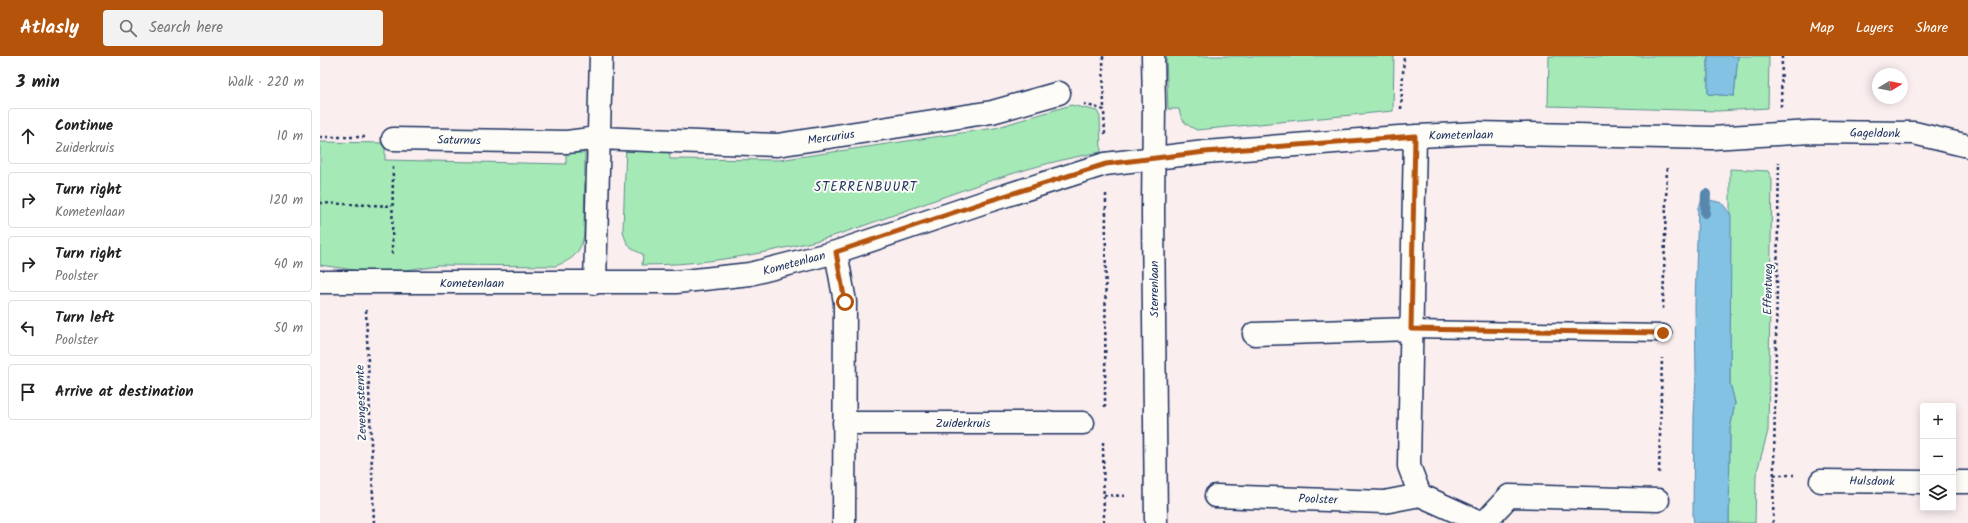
<!DOCTYPE html>
<meta charset="utf-8">
<style>
:root{--surface:#fff;--page:#f2f2f2;--text:#222;--muted:#767676;--line:#e0e0e0;--accent:#b45309}
body{margin:0;font-family:Kalam,sans-serif;background:var(--page);color:var(--text)}
.controls{position:absolute;right:12px;bottom:12px;display:grid;overflow:hidden;border-radius:4px;box-shadow:0 2px 10px #0003}
.controls button{width:36px;height:36px;display:grid;place-items:center;padding:0;border:0;border-bottom:1px solid var(--line);background:var(--surface);color:var(--text);font:20px sans-serif}
.compass{position:absolute;left:1552px;top:12px;width:36px;height:36px;border-radius:50%;background:var(--surface);box-shadow:0 2px 10px #0003;rotate:80deg}
.stop{position:absolute;width:12px;height:12px;margin:-9px;border:3px solid #b45309;border-radius:50%;background:#fff}
.stop.end{background:#b45309;border-color:#fff;box-shadow:0 1px 4px #0008}
.list{margin:0;padding:0;list-style:none}
h2{display:flex;justify-content:space-between;align-items:center;height:52px;margin:0;padding:0 16px;font-size:17px}
h2 small{font-size:13px;font-weight:400;color:var(--muted)}
.list li{display:grid;grid-template-columns:26px 1fr auto;gap:12px;align-items:center;box-sizing:border-box;height:56px;margin:0 8px 8px;padding:0 8px;border:1px solid var(--line);border-radius:4px}
.list b{display:block;font-size:15px;white-space:nowrap}
.list p{margin:0;font-size:13px;white-space:nowrap;color:var(--muted)}
.list em{font-size:13px;font-style:normal;color:var(--muted)}
.icon{flex:none;width:22px;height:22px;fill:none;stroke:currentColor;stroke-width:2;stroke-linecap:round;stroke-linejoin:round}
.map{position:relative;flex:none;width:1648px;height:467px;overflow:hidden}
header{display:flex;align-items:center;gap:24px;box-sizing:border-box;height:56px;padding:0 20px;background:var(--accent);color:#fff}
header strong{font-size:19px}
nav{display:flex;gap:22px;margin-inline-start:auto;font-size:14px}
.search{width:280px;height:36px;background:var(--page);display:flex;align-items:center;gap:10px;box-sizing:border-box;padding:0 14px;border-radius:4px;color:var(--muted);font-size:15px}
main{display:flex}
aside{flex:1;background:var(--surface)}
.map>svg:first-child{display:block}
</style>
<header>
<strong>Atlasly</strong>
<div class="search"><svg class="icon" aria-label="search" viewBox="0 0 24 24"><circle cx="10" cy="10" r="6"/><path d="M15 15l6 6"/></svg>Search here</div>
<nav><a>Map</a><a>Layers</a><a>Share</a></nav>
</header>
<main>
<aside>
<h2>3 min<small>Walk · 220 m</small></h2>
<ul class="list">
<li><svg class="icon" aria-label="ahead" viewBox="0 0 24 24"><path d="M12 20V5M6 11l6-6 6 6"/></svg><div><b>Continue</b><p>Zuiderkruis</p></div><em>10 m</em></li>
<li><svg class="icon" aria-label="right" viewBox="0 0 24 24"><path d="M7 20v-9h11M14 6l5 5-5 5"/></svg><div><b>Turn right</b><p>Kometenlaan</p></div><em>120 m</em></li>
<li><svg class="icon" aria-label="right" viewBox="0 0 24 24"><path d="M7 20v-9h11M14 6l5 5-5 5"/></svg><div><b>Turn right</b><p>Poolster</p></div><em>40 m</em></li>
<li><svg class="icon" aria-label="left" viewBox="0 0 24 24"><path d="M17 20v-9H6M10 6l-5 5 5 5"/></svg><div><b>Turn left</b><p>Poolster</p></div><em>50 m</em></li>
<li><svg class="icon" aria-label="arrive" viewBox="0 0 24 24"><path d="M6 21V4h12l-3 4 3 4H6"/></svg><div><b>Arrive at destination</b></div></li>
</ul>
</aside>
<div class="map">
<svg width="1648" height="467" viewBox="0 0 1648 467">
<rect width="100%" height="100%" fill="#faeeef"/>
<filter id="ink" filterUnits="userSpaceOnUse"><feTurbulence type="fractalNoise" baseFrequency=".025" numOctaves="2"/><feDisplacementMap in="SourceGraphic" scale="8" xChannelSelector="R" yChannelSelector="G"/><feConvolveMatrix kernelMatrix="1 2 1 2 8 2 1 2 1" color-interpolation-filters="sRGB"/></filter>
<g filter="url(#ink)">
<path fill="#a5eab6" stroke="#608c8a" d="M 846,0 L 1074,0 L 1073,55 L 877,74 C 866,69 861,65 859,53 L 848,53 Z
M 1229,0 L 1388,0 L 1388,38 L 1414,40 L 1418,0 L 1449,0 L 1448,52 L 1398,55 L 1228,50 Z
M 751,49 L 777,55 L 780,61 L 781,96 C 687,112 600,152 510,181 C 497,185 482,188 469,191 C 420,202 372,209 322,209 L 323,198 C 310,194 305,187 303,174 L 306,90 L 349,93 L 350,103 L 459,104 L 675,72 Z
M 0,86 L 65,87 L 65,104 L 246,108 L 246,97 L 265,97 L 264,179 C 260,197 253,204 235,210 L 118,209 L 86,214 L 41,215 L 0,209 Z
M 1410,113 L 1448,115 L 1452,123 L 1448,375 L 1436,419 L 1435,467 L 1409,467 L 1410,373 L 1415,347 L 1410,327 Z"/>
<path fill="#83c2e3" stroke="#5987ae" d="M 1388,0 L 1418,0 L 1414,40 L 1388,38 Z
M 1390,144 L 1402,147 L 1411,159 L 1410,327 L 1415,347 L 1410,373 L 1409,467 L 1374,467 L 1373,460 L 1374,360 L 1376,320 L 1375,249 L 1378,151 L 1382,145 Z"/>
<g fill="none" stroke-linecap="round" stroke-linejoin="round">
<path stroke="#5987ae" stroke-width="10" d="M 1385,157 L 1386,138"/>
<g stroke="#1b2f5e" stroke-width="19">
<path id="service" d="M 1091,273 L 1343,277"/>
</g>
<g stroke="#1b2f5e" stroke-width="25">
<path id="minor" d="M 833,0 L 834,49 L 833,156 L 836,467
M 1095,80 L 1089,410 L 1100,439 L 1162,467
M 73,83 L 247,86 L 278,82 L 457,89 L 672,56 L 739,37
M 516,196 L 525,246 L 524,467
M 0,226 L 356,226 L 430,218 L 516,196 L 665,146 L 785,108 L 885,96 L 1079,81 L 1158,77 L 1392,82 L 1491,76 L 1594,77 L 1648,90
M 275,227 L 281,0
M 934,278 L 1091,273
M 524,367 L 763,367
M 1501,425 L 1603,426
M 1633,426 L 1648,426
M 896,440 L 1064,446 L 1100,439
M 1164,467 L 1189,440 L 1338,444"/>
</g>
<path stroke="#1b2f5e" stroke-width="2.5" stroke-dasharray="3 3" stroke-linecap="butt" d="M 783,0 L 784,54
M 764,48 L 784,54 L 785,81
M 1461,51 L 1462,0
M 1081,53 L 1084,0
M 0,81 L 46,81
M 0,147 L 72,150
M 72,198 L 73,111
M 1343,253 L 1347,110
M 46,254 L 54,467
M 785,351 L 786,138
M 783,386 L 784,467
M 1339,417 L 1342,302
M 1454,419 L 1474,419
M 784,439 L 807,440
M 1453,467 L 1459,106"/>
<use href="#service" stroke="#fdfcf7" stroke-width="16"/>
<use href="#minor" stroke="#fdfcf7" stroke-width="22"/>
</g>
</g>
<g fill="none" stroke-linecap="round" stroke-linejoin="round" filter="url(#ink)">
<path stroke="#b45309" stroke-width="5" d="M 525,246 L 516,196 L 665,146 L 786,108 L 885,96 L 1095,80 L 1091,273 L 1343,277"/>
</g>
<g text-anchor="middle" stroke-width="4" stroke-linejoin="round" paint-order="stroke">
<g font-size="12" fill="#1b2f5e" stroke="#fdfcf7">
<text transform="translate(1555 77) rotate(1)" y="4">Gageldonk</text>
<text transform="translate(1141 79) rotate(-1)" y="4">Kometenlaan</text>
<text transform="translate(511 81) rotate(-8)" y="4">Mercurius</text>
<text transform="translate(139 84) rotate(1)" y="4">Saturnus</text>
<text transform="translate(474 207) rotate(-15)" y="4">Kometenlaan</text>
<text x="152" y="231">Kometenlaan</text>
<text transform="translate(834 233) rotate(-90)" y="4">Sterrenlaan</text>
<text transform="translate(1448 233) rotate(-89)" y="4">Effentweg</text>
<text transform="translate(41 347) rotate(-92)" y="4">Zevengesternte</text>
<text x="643" y="371">Zuiderkruis</text>
<text transform="translate(1552 425) rotate(1)" y="4">Hulsdonk</text>
<text transform="translate(998 443) rotate(2)" y="4">Poolster</text>
</g>
<g font-size="13" letter-spacing="1" fill="#1b2f5e" stroke="#fdfcf7">
<text x="546" y="135">STERRENBUURT</text>
</g>
</g>
</svg>
<div class="controls">
<button>+</button>
<button>−</button>
<button><svg class="icon" aria-label="layers" viewBox="0 0 24 24"><path d="M12 4l9 5-9 5-9-5zM3 14l9 5 9-5"/></svg></button>
</div>
<svg class="compass" viewBox="-18 -18 36 36"><path d="M0-13l5 13h-10z" fill="#e53935"/><path d="M0 13l5-13h-10z" fill="#767676"/></svg>
<div class="stop" style="left:525px;top:246px"></div>
<div class="stop end" style="left:1343px;top:277px"></div>
</div>
</main>
